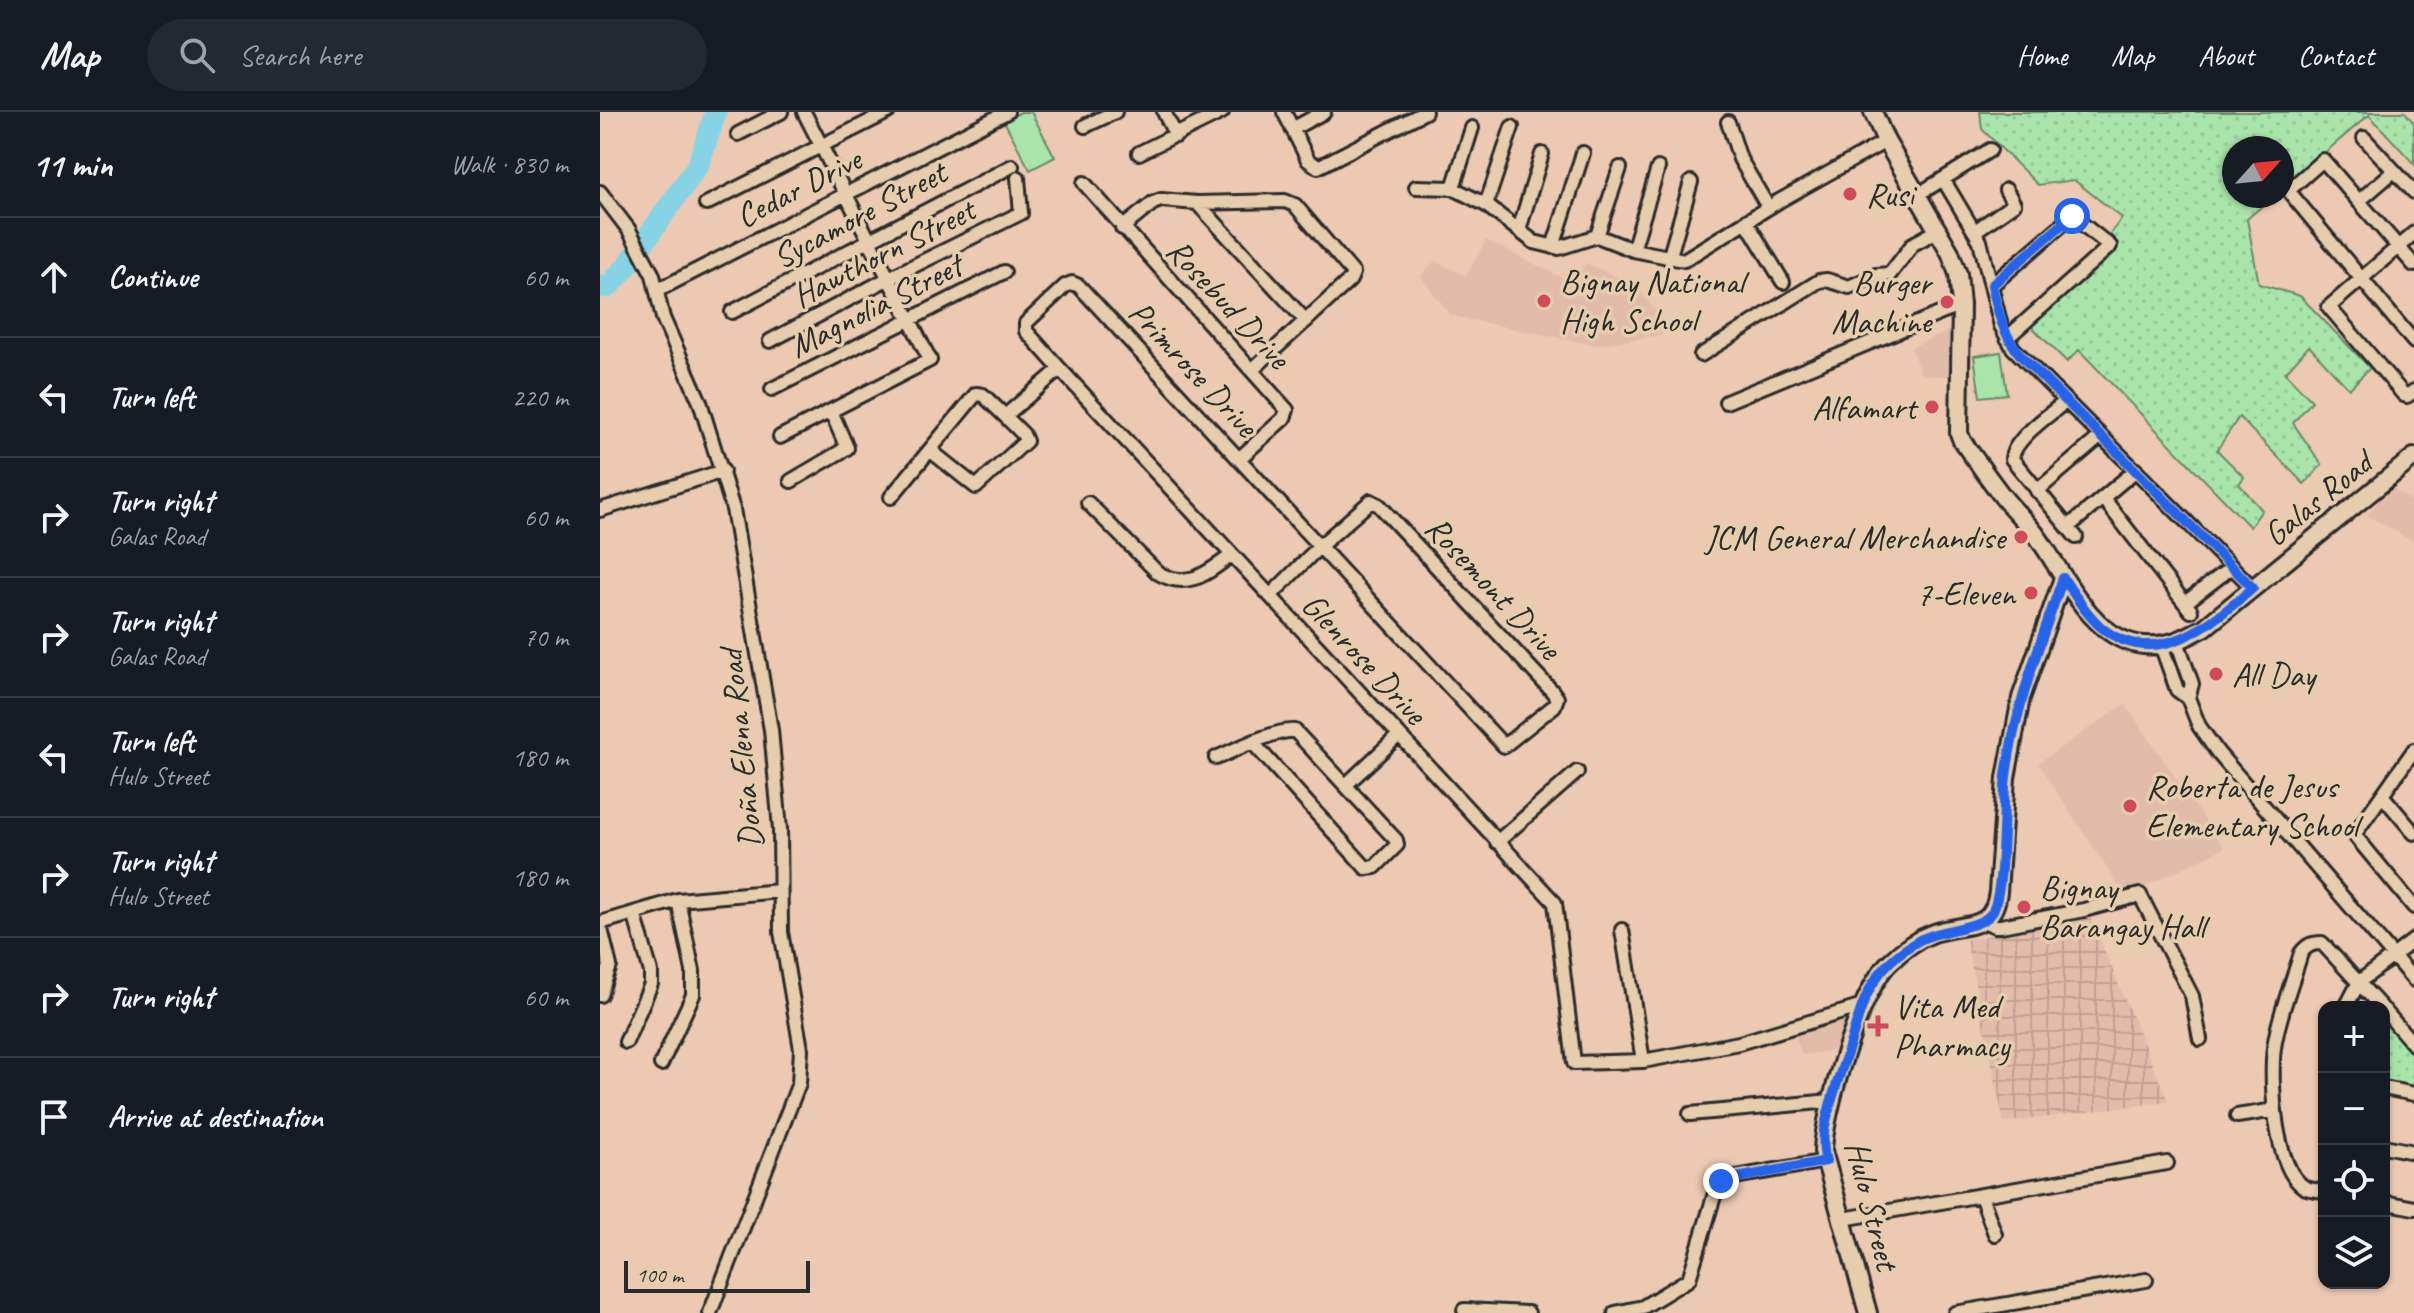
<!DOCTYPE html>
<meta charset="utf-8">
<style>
:root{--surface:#171b24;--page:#242831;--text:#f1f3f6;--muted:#9ea1a6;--line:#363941}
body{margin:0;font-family:Caveat,sans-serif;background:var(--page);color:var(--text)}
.controls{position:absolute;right:24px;bottom:24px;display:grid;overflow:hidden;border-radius:16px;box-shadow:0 2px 6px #0004}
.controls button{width:72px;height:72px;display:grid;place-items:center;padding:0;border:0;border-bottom:2px solid var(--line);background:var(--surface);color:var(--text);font:40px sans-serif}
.compass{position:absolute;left:1622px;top:24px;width:72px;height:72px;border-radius:50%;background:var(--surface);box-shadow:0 2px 6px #0004;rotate:63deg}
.scale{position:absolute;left:24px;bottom:20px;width:186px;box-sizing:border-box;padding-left:8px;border:4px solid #2b2b2b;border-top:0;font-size:22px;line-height:28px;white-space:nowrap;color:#2b2b2b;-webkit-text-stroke:6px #e6cdae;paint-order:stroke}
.stop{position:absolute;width:24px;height:24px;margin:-18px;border:6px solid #2563eb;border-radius:50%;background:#fff}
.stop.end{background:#2563eb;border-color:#fff;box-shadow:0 2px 8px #0008}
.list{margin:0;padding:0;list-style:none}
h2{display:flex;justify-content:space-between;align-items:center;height:104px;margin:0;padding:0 32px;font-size:34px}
h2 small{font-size:26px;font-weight:400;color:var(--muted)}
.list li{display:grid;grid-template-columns:52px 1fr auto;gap:24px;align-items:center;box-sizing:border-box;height:120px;padding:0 32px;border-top:2px solid var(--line)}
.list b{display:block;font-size:30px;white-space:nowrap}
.list p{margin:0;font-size:26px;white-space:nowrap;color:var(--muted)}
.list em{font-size:26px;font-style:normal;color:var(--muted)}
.icon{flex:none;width:44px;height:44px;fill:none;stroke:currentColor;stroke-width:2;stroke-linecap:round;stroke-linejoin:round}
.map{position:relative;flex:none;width:1814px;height:1201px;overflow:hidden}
header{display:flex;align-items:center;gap:48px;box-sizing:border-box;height:112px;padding:0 40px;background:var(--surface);border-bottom:2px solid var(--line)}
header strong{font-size:38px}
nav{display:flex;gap:44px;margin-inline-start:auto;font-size:28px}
.search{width:560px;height:72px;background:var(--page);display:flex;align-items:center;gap:20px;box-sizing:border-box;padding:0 28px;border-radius:44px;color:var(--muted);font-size:30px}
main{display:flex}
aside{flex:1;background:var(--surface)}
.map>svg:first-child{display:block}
</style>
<header>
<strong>Map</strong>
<div class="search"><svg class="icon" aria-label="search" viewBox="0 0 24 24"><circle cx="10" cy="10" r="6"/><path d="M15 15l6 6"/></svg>Search here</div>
<nav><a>Home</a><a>Map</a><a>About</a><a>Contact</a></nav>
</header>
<main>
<aside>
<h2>11 min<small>Walk · 830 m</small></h2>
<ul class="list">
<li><svg class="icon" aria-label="ahead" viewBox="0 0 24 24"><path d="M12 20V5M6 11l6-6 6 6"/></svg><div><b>Continue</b></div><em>60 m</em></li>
<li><svg class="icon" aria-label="left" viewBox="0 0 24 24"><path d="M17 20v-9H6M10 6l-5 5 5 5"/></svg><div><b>Turn left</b></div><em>220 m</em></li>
<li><svg class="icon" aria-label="right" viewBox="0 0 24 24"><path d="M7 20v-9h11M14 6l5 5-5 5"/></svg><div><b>Turn right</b><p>Galas Road</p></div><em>60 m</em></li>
<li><svg class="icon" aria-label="right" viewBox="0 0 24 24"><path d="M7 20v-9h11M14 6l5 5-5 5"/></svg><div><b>Turn right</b><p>Galas Road</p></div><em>70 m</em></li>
<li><svg class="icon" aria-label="left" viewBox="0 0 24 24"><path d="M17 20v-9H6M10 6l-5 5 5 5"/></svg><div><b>Turn left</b><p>Hulo Street</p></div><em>180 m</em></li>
<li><svg class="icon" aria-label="right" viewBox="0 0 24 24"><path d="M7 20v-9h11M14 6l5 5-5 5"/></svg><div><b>Turn right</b><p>Hulo Street</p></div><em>180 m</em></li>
<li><svg class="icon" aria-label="right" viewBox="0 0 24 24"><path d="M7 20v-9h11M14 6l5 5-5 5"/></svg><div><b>Turn right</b></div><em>60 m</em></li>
<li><svg class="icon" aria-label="arrive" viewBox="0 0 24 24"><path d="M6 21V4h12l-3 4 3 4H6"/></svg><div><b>Arrive at destination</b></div></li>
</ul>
</aside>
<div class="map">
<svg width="1814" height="1201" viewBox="0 0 1814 1201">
<defs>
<pattern id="industrial-grid" width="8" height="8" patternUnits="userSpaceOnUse" patternTransform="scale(2)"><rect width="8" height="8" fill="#e2bcab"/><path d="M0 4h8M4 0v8" fill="none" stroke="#c2a293"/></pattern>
<pattern id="grass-dots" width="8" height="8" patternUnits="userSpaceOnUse" patternTransform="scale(2)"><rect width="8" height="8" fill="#a9e5ab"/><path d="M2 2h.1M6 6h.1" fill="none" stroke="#92c593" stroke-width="1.8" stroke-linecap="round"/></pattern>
</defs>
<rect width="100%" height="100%" fill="#ecc9b2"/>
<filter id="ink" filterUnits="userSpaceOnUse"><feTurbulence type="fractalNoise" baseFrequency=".0125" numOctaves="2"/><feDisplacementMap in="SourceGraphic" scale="16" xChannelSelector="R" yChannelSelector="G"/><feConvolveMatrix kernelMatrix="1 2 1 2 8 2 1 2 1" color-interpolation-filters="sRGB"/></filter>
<g filter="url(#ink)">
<path fill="#e2bcab" d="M 886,128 L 973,171 L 986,151 L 1037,174 L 1061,207 L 1062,223 L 994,233 L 852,204 L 820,164 L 835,149 L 866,164 Z
M 1352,218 L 1352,264 L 1321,263 L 1311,235 Z
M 1790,374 L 1814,391 L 1814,430 L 1767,403 Z
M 1525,592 L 1624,736 L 1525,784 L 1438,651 Z
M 1254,901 L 1245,936 L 1202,943 L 1194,920 Z"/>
<path fill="url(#industrial-grid)" d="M 1479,807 L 1491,807 L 1568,989 L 1404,1011 L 1366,828 Z"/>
<path fill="url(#grass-dots)" stroke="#6a886b" stroke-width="2" d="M 1380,0 L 1805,0 L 1814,11 L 1814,52 L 1769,3 L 1682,77 L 1682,36 L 1634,36 L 1634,84 L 1674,84 L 1647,107 L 1659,172 L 1700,184 L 1770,256 L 1749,277 L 1709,234 L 1685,261 L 1712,289 L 1693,311 L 1722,353 L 1704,372 L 1639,305 L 1617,338 L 1644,365 L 1639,372 L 1662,398 L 1650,415 L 1479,238 L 1467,250 L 1429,212 L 1519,133 L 1510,122 L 1522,106 L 1474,68 L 1438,73 L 1382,17 Z
M 1784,906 L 1814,941 L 1814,977 L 1784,970 Z"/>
<path fill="#a9e5ab" stroke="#6a886b" stroke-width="2" d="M 421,0 L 431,0 L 455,45 L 430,58 L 404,9 Z
M 1401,240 L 1407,282 L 1380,285 L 1374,244 Z"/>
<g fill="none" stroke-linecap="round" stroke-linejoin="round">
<path stroke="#87d3e6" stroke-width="22" d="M 0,174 L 8,175 L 28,153 L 98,53 L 116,0"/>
<g stroke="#2b2b2b" stroke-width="18">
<path id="minor" d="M 564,0 L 576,24
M 684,0 L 708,48 L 718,55 L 825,0
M 1128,10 L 1140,47 L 1168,95
M 485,14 L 515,0
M 692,17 L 724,0
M 138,22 L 181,0
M 1764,26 L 1814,80
M 539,41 L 622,0
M 1343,67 L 1380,129 L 1401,214 L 1413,236 L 1653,476
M 484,71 L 687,298 L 684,306 L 640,346
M 816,75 L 853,76 L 886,93 L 934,130 L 959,136 L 997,124 L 1033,138 L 1084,148 L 1179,89 L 1286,29
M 853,76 L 872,16
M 1327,77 L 1390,38
M 0,80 L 29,118 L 53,163 L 63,206 L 100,290 L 133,397 L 171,618 L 180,717 L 181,820 L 201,937 L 199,971 L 110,1201
M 1759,89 L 1794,59
M 597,91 L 706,209
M 106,92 L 288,0
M 886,93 L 912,15
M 1146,109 L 1183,170
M 522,116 L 553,91 L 561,88 L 597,91 L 685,89 L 695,93 L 753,161 L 750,168 L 652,258
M 919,118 L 942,42
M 1375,119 L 1414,92 L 1406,78
M 1814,121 L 1729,195 L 1804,283 L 1807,284 L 1814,279
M 997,124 L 1020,56
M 953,135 L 983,41
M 1033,138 L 1058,56
M 1069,147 L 1091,70
M 1814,153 L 1723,48 L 1690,77 L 1691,82 L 1814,230
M 1392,173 L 1472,104 L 1510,134 L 1407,226
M 58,178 L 407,0
M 132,200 L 412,54
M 170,229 L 289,166 L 421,101 L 418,66
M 1101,243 L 1219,169 L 1227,168 L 1249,175 L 1276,163 L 1290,162 L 1313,132 L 1339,118
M 172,277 L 404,160
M 1466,289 C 1451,302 1413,327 1412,347 L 1476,425
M 1126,290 L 1361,193
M 180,325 L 330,248 L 204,0
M 331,339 L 376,375 L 426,329 L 423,322 L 405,304
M 191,369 L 247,336 L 231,299
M 1437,379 L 1501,324
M 291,385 L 376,282 L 383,283 L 405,304 L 460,257
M 1503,386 L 1591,499
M 488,391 L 558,461 C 588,478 607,461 632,443
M 0,398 L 123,359
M 1468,415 L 1536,358
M 670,484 L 721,433 L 771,389 L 779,393 L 952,579 L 957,586 L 954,594 L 904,634 L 479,174 L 472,171 L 465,174 L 426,211 L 426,219 L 460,257 L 955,791 L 974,951 L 1043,949 L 1139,931 L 1263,894
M 1585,491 L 1632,455
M 1577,529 L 1592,572 L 1588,586
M 1561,533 L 1577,578 L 1588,586 L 1599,614 L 1618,641 L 1814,868
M 1814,638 L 1756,720 L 1756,725 L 1814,795
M 616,646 C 635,638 676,617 695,619 L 796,728 L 797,733 L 775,755 L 766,756 L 653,631
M 747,672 L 799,623
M 1782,683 L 1814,721
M 897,730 L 977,660
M 1383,809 L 1395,814 L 1401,814 L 1484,798 L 1540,783 L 1592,884 L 1600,927
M 0,811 L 78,788 L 180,779
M 0,813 L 10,854 L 0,883
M 1022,818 L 1043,949
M 1746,895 L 1759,870 L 1814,828
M 1784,898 L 1814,933
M 26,930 L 51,872 L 51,860 L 34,801
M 61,952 L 93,883 L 93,859 L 78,788
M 1784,976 L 1814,982
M 1090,1002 L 1231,989
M 1637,1004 L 1675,998
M 1784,1034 L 1814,1040
M 1724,1079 C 1718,1078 1711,1078 1706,1076 C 1674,1060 1670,968 1674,936 C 1678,905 1692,872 1701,841 C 1707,833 1712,831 1722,831 L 1781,895
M 1381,1084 L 1395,1122
M 1784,1090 L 1814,1096
M 1243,1107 L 1567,1051
M 864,1198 L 928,1201
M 1015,1201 L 1043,1195 L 1089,1167 L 1115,1081 L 1124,1067 L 1226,1049
M 1355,1201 L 1546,1168"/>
</g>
<g stroke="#2b2b2b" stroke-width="22">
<path id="major" d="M 1273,0 L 1286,29 L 1350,140 L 1358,162 L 1361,193 L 1359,321 L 1362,329 C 1376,348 1389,367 1403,385 C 1414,399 1429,412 1439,427 C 1472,474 1503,553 1576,529 C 1585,526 1595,520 1604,516 L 1814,345
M 1268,1201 L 1223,1039 C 1224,999 1260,879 1289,851 C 1301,839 1317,827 1334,821 C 1365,810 1393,821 1398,780 L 1406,666 L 1421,586 L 1463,466"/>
</g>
<use href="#minor" stroke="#e6cdae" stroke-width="12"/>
<use href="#major" stroke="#e6cdae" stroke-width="16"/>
</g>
</g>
<g fill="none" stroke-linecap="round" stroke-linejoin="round" filter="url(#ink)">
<path stroke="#2563eb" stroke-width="10" d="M 1121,1069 L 1226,1049 C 1223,1039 1223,1030 1224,1019 C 1229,990 1241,961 1250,932 C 1257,911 1262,888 1274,870 C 1284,853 1301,839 1318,829 C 1337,817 1380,817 1391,802 C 1405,784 1402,692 1406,664 C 1415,595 1440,532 1463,466 C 1475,483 1486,502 1501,515 C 1556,560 1611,512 1653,476 L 1423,246 C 1403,224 1398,201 1392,173 L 1472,104"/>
</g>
<g fill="#d1495b" stroke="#e6cdae" stroke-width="3">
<circle cx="1250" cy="82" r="8"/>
<circle cx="944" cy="189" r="8"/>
<circle cx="1347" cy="190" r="8"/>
<circle cx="1332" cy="295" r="8"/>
<circle cx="1421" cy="425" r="8"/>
<circle cx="1431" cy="481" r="8"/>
<circle cx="1616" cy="562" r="8"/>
<circle cx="1530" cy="694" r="8"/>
<circle cx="1424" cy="795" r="8"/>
<path d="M1274 902h8v8h8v8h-8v8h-8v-8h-8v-8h8z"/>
</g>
<g text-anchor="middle" stroke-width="7" stroke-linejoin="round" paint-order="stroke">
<g font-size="34" fill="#2b2b2b" stroke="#e6cdae">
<text transform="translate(198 75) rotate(-27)" y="12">Cedar Drive</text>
<text transform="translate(259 102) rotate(-28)" y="12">Sycamore Street</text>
<text transform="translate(283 140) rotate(-27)" y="12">Hawthorn Street</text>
<text transform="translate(629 191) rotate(47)" y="12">Rosebud Drive</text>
<text transform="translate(275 193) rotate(-27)" y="12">Magnolia Street</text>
<text transform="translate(594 256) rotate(47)" y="12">Primrose Drive</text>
<text transform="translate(1717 386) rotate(-39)" y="12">Galas Road</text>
<text transform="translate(894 475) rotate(47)" y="12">Rosemont Drive</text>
<text transform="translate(765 546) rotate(47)" y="12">Glenrose Drive</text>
<text transform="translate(140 637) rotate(-96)" y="12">Doña Elena Road</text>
<text transform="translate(1273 1093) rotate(76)" y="12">Hulo Street</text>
</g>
<g font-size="34" fill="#2b2b2b" stroke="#e6cdae" text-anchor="start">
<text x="1266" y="94">Rusi</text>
<text x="960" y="181">Bignay National<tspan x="960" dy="39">High School</tspan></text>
<text x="1331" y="182" text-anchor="end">Burger<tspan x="1331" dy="39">Machine</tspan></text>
<text x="1316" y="307" text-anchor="end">Alfamart</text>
<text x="1405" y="437" text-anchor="end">JCM General Merchandise</text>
<text x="1415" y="493" text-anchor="end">7-Eleven</text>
<text x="1632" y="574">All Day</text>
<text x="1546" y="686">Roberta de Jesus<tspan x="1546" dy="39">Elementary School</tspan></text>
<text x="1440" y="787">Bignay<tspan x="1440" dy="39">Barangay Hall</tspan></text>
<text x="1294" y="906">Vita Med<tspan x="1294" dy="39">Pharmacy</tspan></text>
</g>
</g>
</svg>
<div class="controls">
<button>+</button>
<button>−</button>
<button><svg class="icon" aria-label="locate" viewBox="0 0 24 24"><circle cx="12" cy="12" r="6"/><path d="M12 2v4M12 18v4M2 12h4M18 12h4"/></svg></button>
<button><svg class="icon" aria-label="layers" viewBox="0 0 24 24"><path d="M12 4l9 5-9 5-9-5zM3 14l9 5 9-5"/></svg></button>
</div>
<svg class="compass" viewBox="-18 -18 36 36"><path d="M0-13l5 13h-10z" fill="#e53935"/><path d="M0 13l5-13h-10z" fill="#9ea1a6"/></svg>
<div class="scale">100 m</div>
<div class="stop" style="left:1472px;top:104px"></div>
<div class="stop end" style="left:1121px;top:1069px"></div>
</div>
</main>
